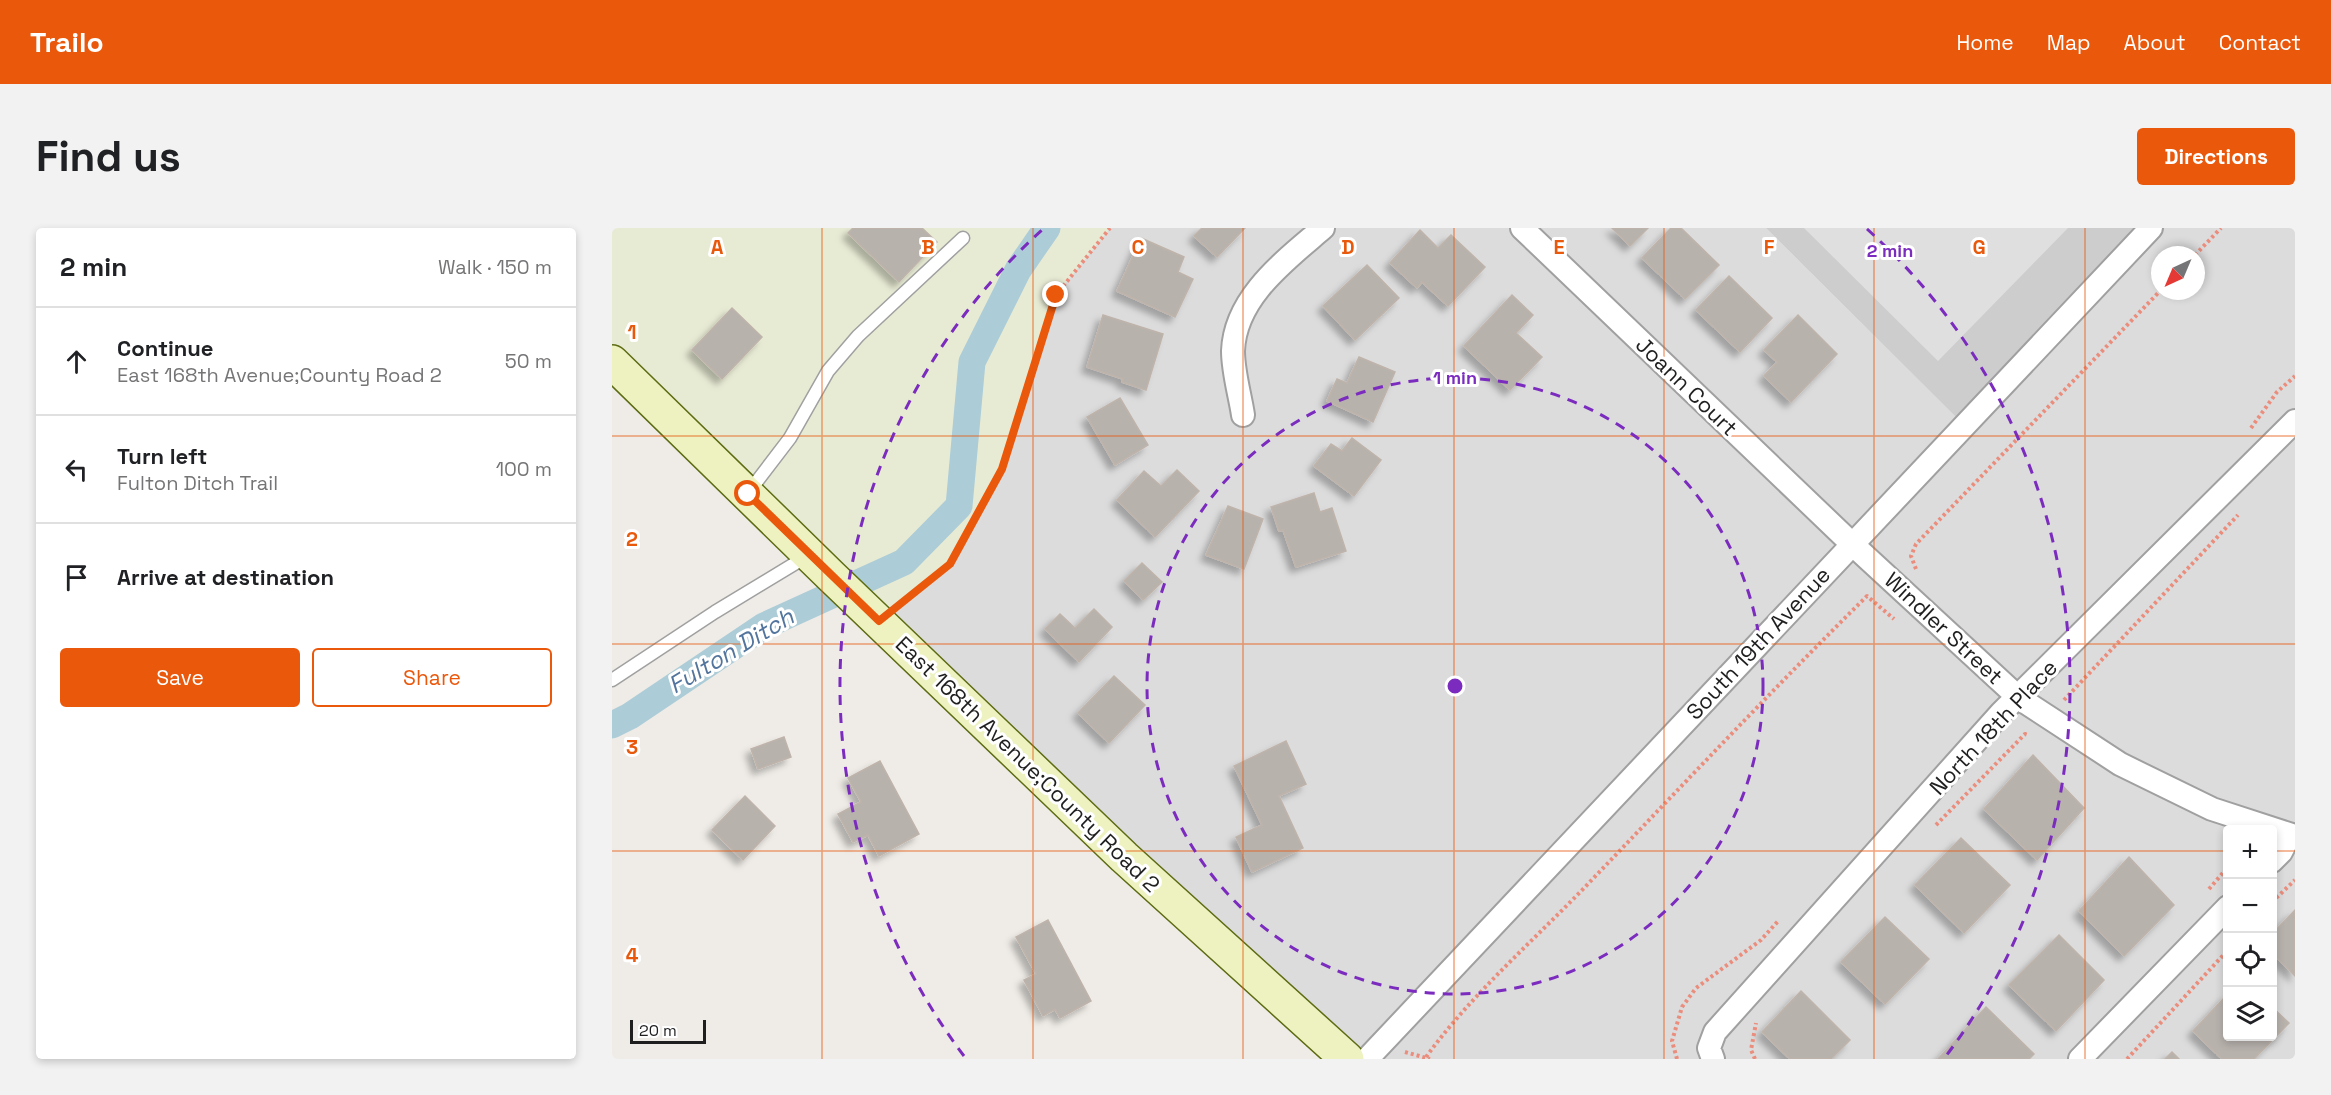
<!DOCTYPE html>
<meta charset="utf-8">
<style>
:root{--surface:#fff;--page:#f2f2f2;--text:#202124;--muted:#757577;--line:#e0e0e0;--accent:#ea580c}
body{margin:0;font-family:"Space Grotesk",sans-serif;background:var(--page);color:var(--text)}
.controls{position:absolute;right:18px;bottom:18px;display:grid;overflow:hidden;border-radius:6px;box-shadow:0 3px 9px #0003}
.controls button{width:54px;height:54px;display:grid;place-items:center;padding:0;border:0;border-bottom:2px solid var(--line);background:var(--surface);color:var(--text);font:30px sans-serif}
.compass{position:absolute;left:1539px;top:18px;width:54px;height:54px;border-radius:50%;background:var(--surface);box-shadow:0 3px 9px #0003;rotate:224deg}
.scale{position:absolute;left:18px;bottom:15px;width:76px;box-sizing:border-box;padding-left:6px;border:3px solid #1f1f1f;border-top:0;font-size:16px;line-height:21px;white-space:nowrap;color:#1f1f1f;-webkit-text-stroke:4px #fff;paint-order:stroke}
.stop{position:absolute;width:18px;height:18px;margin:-14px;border:4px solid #ea580c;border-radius:50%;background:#fff}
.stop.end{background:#ea580c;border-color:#fff;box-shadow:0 2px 6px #0008}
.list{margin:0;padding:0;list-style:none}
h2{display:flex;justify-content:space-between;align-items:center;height:78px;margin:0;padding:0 24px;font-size:26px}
h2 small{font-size:20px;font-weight:400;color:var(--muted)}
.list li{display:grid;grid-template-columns:39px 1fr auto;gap:18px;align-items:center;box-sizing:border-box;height:108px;padding:0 24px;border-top:2px solid var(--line)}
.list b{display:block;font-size:22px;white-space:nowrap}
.list p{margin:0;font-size:20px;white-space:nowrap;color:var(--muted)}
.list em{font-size:20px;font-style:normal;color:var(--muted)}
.actions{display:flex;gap:12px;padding:18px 24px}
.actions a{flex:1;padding:14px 0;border:2px solid var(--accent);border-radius:6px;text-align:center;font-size:21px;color:var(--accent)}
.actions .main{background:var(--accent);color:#fff}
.icon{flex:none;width:33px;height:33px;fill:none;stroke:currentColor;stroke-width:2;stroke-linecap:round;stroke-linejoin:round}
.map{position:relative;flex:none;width:1683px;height:831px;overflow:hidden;border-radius:6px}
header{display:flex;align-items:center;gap:36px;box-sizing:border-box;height:84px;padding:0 30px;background:var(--accent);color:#fff}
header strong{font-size:28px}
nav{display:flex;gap:33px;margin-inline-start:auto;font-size:21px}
.intro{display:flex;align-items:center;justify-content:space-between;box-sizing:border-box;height:144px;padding:0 36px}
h1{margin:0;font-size:42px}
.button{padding:15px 27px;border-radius:6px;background:var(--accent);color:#fff;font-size:21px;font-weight:700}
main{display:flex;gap:36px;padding:0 36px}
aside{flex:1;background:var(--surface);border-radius:6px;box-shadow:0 3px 9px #0003}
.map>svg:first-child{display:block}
</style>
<header>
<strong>Trailo</strong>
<nav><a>Home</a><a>Map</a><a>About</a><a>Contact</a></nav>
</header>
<div class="intro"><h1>Find us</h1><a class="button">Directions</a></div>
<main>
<aside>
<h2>2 min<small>Walk · 150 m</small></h2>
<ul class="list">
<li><svg class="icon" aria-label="ahead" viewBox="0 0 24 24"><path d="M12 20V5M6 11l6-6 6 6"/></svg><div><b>Continue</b><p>East 168th Avenue;County Road 2</p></div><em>50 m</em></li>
<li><svg class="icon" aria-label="left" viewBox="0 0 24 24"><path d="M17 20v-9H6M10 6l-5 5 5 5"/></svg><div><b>Turn left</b><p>Fulton Ditch Trail</p></div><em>100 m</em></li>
<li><svg class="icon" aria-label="arrive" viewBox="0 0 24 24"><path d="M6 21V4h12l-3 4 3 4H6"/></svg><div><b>Arrive at destination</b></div></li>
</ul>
<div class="actions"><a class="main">Save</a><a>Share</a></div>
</aside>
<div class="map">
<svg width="1683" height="831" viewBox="0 0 1683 831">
<defs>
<filter id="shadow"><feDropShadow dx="-5.5" dy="5.5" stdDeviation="3" flood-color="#0004"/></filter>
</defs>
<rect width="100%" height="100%" fill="#efece7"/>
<path fill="#dddcdc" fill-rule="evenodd" d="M 498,0 L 1154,0 L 1352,197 L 1539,0 L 1683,0 L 1683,831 L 735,831 L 267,393 L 338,336 L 390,241 L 444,67 ZM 1548,27 L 1584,27 L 1584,63 L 1548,63 ZM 1616,602 L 1660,602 L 1660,808 L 1616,808 Z"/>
<path fill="#cdcdcd" d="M 1154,0 L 1539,0 L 1352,197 Z"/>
<path fill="#e8ebd4" d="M 0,0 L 498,0 L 444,67 L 390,241 L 338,336 L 267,393 L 0,134 Z"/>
<path fill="#dfdfdf" d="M 1192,0 L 1456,0 L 1326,133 Z"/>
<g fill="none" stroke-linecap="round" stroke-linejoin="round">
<path stroke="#acccd7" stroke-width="27" d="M 0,497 L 18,488 L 152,398 L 292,334 L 347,278 L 360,134 L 406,42 L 435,0"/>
</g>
<path fill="#b8b2ad" stroke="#bfb4ab" stroke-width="1.5" filter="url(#shadow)" d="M 241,0 L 310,0 L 325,14 L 287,54 L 236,5 Z
M 590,0 L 633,0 L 605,29 L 582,8 Z
M 1000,0 L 1036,0 L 1018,18 Z
M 1059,0 L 1069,0 L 1107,37 L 1073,71 L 1030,30 Z
M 808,2 L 826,20 L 839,7 L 873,39 L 836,78 L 810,54 L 805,60 L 778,35 Z
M 529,10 L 572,29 L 566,44 L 581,51 L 563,89 L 505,63 Z
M 755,37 L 787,70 L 743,112 L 711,78 Z
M 1117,48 L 1160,90 L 1128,124 L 1084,82 Z
M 900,67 L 921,87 L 904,105 L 930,129 L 898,162 L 852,118 Z
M 120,80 L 150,109 L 110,151 L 80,122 Z
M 491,87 L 551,106 L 534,162 L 510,154 L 511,151 L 475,139 Z
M 1186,87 L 1225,126 L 1179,174 L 1152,148 L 1165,134 L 1152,122 Z
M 747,129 L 783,144 L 761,194 L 715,173 L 725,151 L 735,155 Z
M 508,170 L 536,217 L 503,237 L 475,189 Z
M 740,210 L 769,232 L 742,268 L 702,238 L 719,216 L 730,223 Z
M 565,242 L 587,263 L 543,309 L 505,272 L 532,243 L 549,258 Z
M 702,265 L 708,284 L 720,280 L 734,323 L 684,339 L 671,302 L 667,303 L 659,279 Z
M 616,278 L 651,291 L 632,341 L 594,327 Z
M 530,335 L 550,354 L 531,372 L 512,353 Z
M 482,381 L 500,399 L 467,434 L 433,401 L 448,386 L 463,400 Z
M 502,448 L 533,477 L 497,515 L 466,485 Z
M 172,509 L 179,529 L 146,541 L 139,521 Z
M 674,513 L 694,556 L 667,568 L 691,620 L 640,644 L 624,609 L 650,597 L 622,538 Z
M 1421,527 L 1472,580 L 1425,632 L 1372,581 Z
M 268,533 L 307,606 L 267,628 L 256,607 L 241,614 L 226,586 L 249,574 L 236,550 Z
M 133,568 L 163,598 L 131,632 L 100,602 Z
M 1349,610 L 1398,657 L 1352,705 L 1303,657 Z
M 1517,629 L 1562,677 L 1512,728 L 1467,683 Z
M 1683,682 L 1683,748 L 1660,725 L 1660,706 Z
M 1273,689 L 1317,731 L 1273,776 L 1229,734 Z
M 436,692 L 479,773 L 448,790 L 443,781 L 431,788 L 412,752 L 424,746 L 404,709 Z
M 1447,707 L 1492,752 L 1444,803 L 1397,757 Z
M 1189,763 L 1238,812 L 1219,831 L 1178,831 L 1150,804 Z
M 1616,766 L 1616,808 L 1660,808 L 1660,779 L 1677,795 L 1642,831 L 1610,831 L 1581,803 Z
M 1374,779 L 1422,826 L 1417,831 L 1326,831 Z
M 1560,824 L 1567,831 L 1553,831 Z"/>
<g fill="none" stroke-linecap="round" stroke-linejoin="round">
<g stroke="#a0a0a0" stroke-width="15">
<path id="service" d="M 136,265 L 178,210 L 216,143 L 246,108 L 351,10
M 0,452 L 103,384 L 197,327"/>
</g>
<g stroke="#a0a0a0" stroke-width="26">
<path id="minor" d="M 910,0 L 1240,316 L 1407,470 L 1508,536 L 1600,581 L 1683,608
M 631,187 C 628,167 621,144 621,123 C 623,69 674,32 711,0
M 1660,633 L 1669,624 L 1678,607
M 755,831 L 1539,0
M 1101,831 L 1097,820 L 1103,804 L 1389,485 L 1683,193
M 1468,831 L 1616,679"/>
</g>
<g stroke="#5d6b12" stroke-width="36">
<path id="secondary" d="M 0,134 L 219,348 L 512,629 L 735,831"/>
</g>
<path stroke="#ea8d7d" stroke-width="4" stroke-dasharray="3 3" stroke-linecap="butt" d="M 1583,27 L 1609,0
M 1639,200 L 1665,164 L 1683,148
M 1304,341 L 1299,328 L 1304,316 L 1548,63
M 288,376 L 338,336 L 390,241 L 444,67 L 498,0
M 1452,472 L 1626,287
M 1324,597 L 1413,506 L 1416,507
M 1597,661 L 1616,639
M 1660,674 L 1683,652
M 793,824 L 818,831
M 814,829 C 860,766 919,715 973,659 C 1066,562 1159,463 1255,368 L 1282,391
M 1065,831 L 1060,813 L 1070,779 L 1084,760 L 1149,712 L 1167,692
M 1143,831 L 1139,822 L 1144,795
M 1515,831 L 1616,722"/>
<use href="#service" stroke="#fff" stroke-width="12"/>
<use href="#minor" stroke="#fff" stroke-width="22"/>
<use href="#secondary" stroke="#eef2c1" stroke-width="33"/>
</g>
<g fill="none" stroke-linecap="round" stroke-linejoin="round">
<path stroke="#ea580c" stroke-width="8" d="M 136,266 L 267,393 L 338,336 L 390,241 L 444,67"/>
</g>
<path fill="none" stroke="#e8590c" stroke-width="1.5" stroke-opacity="0.55" d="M 210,0 L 210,831M 421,0 L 421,831M 631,0 L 631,831M 842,0 L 842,831M 1052,0 L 1052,831M 1262,0 L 1262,831M 1473,0 L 1473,831M 0,208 L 1683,208M 0,416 L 1683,416M 0,623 L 1616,623M 1660,623 L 1683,623"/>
<g fill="none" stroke="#7b2cbf" stroke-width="3" stroke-dasharray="10 8">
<circle cx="843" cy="458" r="308"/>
<path d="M352 828A615 615 0 0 1 431 1M1255 1A615 615 0 0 1 1334 828"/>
</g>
<g text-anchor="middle" stroke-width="6" stroke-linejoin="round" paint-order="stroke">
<g font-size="22" fill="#1f1f1f" stroke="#fff">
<text transform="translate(1075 158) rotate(44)" y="8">Joann Court</text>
<text transform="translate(1332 400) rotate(43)" y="8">Windler Street</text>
<text transform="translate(1146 415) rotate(-47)" y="8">South 19th Avenue</text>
<text transform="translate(1381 499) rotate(-47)" y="8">North 18th Place</text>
<text transform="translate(416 536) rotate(44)" y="8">East 168th Avenue;County Road 2</text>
</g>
<g font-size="24" font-style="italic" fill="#53759d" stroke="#fff">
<text transform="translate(119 423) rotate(-31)" y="8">Fulton Ditch</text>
</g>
</g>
<g font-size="20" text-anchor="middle" font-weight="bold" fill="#e8590c" stroke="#fff" stroke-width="6" stroke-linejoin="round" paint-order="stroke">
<text x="105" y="26">A</text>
<text x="316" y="26">B</text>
<text x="526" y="26">C</text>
<text x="736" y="26">D</text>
<text x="947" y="26">E</text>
<text x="1157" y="26">F</text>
<text x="1367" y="26">G</text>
<text x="20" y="111">1</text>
<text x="20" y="318">2</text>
<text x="20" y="526">3</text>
<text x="20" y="734">4</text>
</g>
<circle cx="843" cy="458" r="9" fill="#7b2cbf" stroke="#fff" stroke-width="3"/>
<g font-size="18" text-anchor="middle" font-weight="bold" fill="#7b2cbf" stroke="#fff" stroke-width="6" stroke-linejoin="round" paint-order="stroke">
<text x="1278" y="29">2 min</text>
<text x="843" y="156">1 min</text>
</g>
</svg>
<div class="controls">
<button>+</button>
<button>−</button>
<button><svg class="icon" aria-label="locate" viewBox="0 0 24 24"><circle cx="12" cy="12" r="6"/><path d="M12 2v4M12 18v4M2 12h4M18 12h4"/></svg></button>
<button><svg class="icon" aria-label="layers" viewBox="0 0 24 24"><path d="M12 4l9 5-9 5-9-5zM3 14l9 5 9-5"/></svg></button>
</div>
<svg class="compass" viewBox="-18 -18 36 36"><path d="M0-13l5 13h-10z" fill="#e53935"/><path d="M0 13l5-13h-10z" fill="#757577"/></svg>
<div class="scale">20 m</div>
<div class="stop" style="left:136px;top:266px"></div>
<div class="stop end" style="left:444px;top:67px"></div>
</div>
</main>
